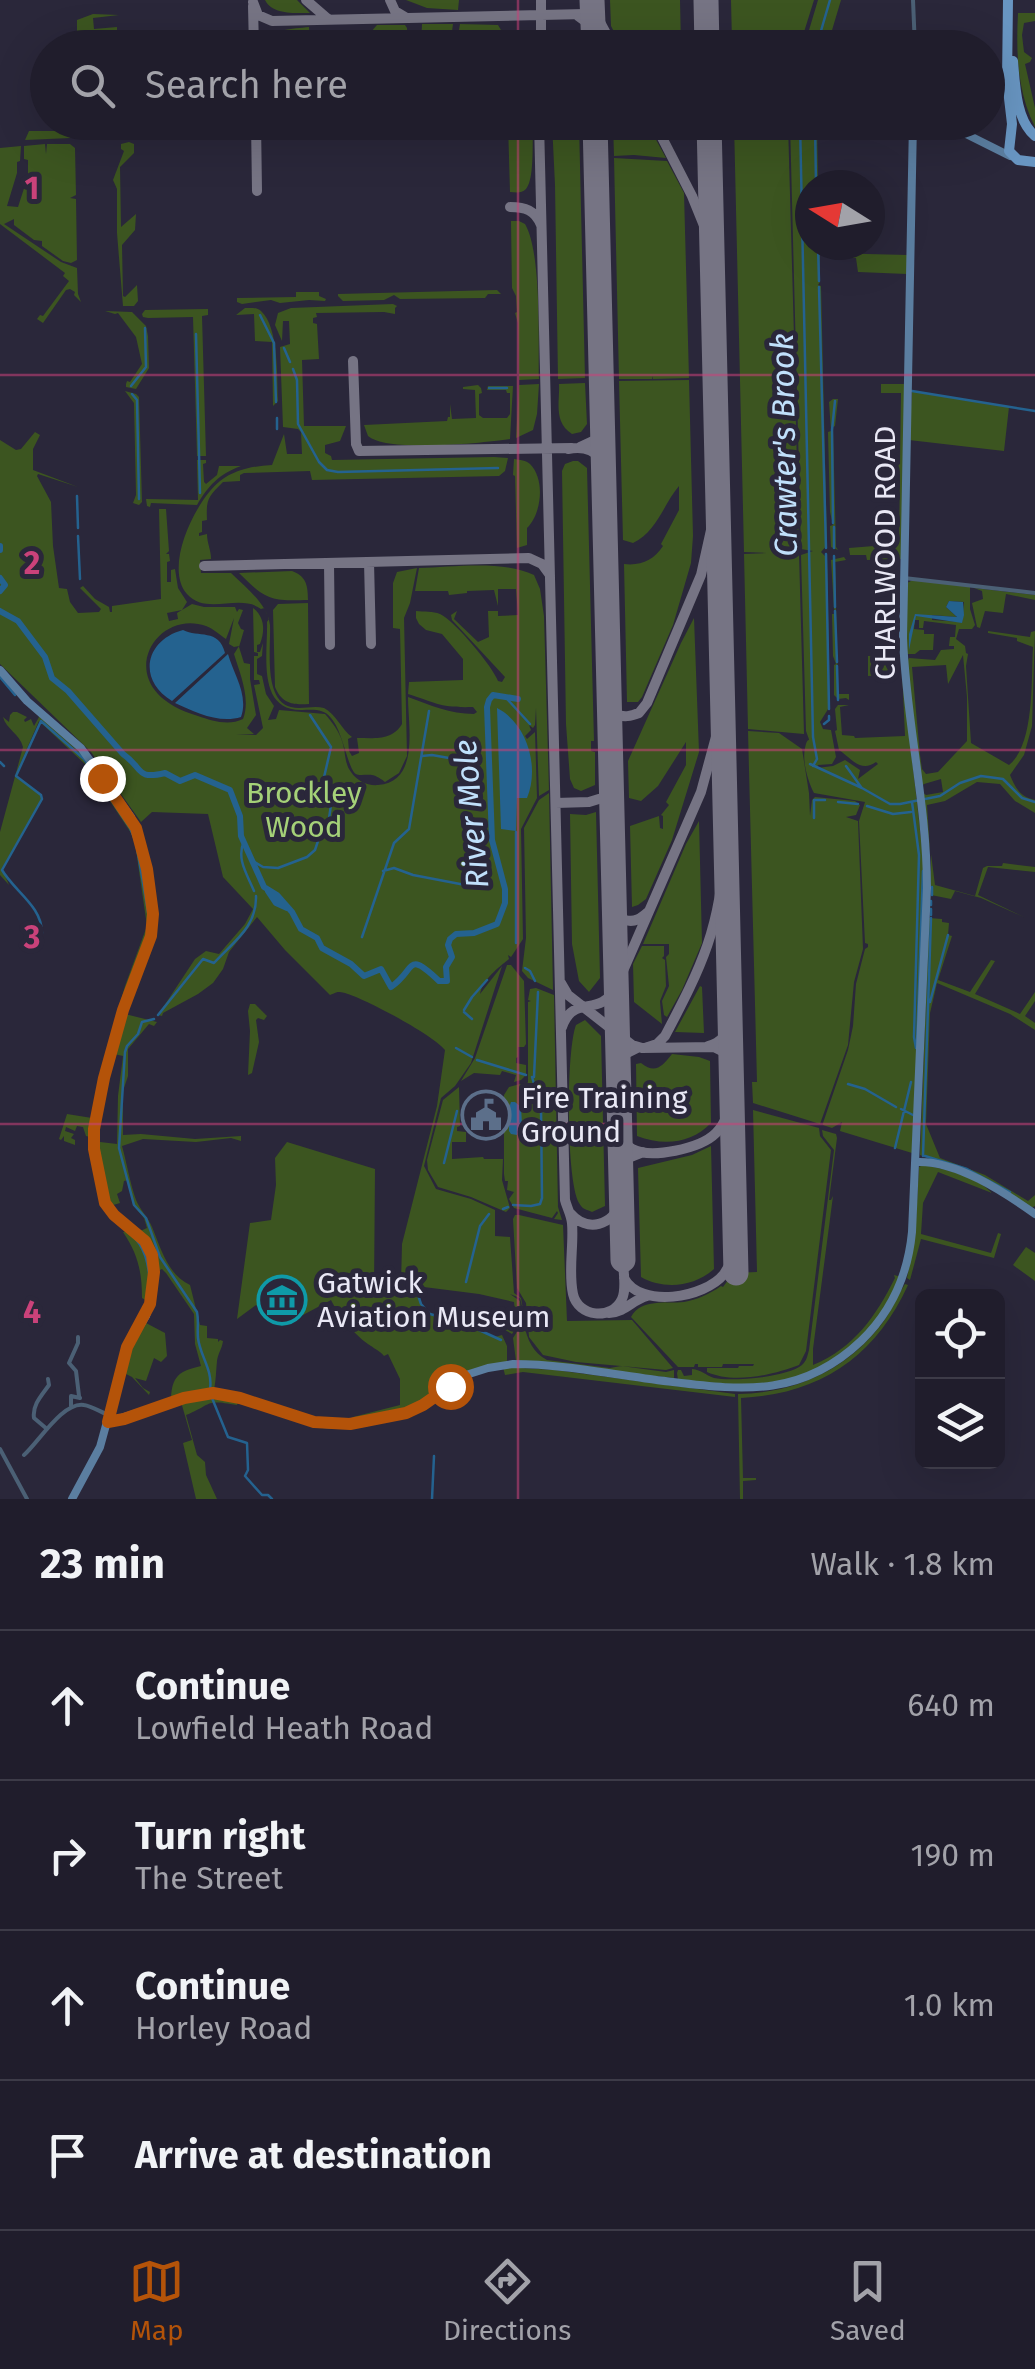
<!DOCTYPE html>
<meta charset="utf-8">
<style>
:root{--surface:#201d2c;--page:#2d2a38;--text:#f1f3f6;--muted:#a2a2a9;--line:#3d3b48;--accent:#b45309}
body{margin:0;font-family:"Fira Sans",sans-serif;background:var(--page);color:var(--text)}
.controls{position:absolute;right:30px;bottom:30px;display:grid;overflow:hidden;border-radius:15px;box-shadow:0 10px 40px #0002}
.controls button{width:90px;height:90px;display:grid;place-items:center;padding:0;border:0;border-bottom:2px solid var(--line);background:var(--surface);color:var(--text);font:50px sans-serif}
.compass{position:absolute;left:795px;top:170px;width:90px;height:90px;border-radius:50%;background:var(--surface);box-shadow:0 10px 40px #0002;rotate:281deg}
.stop{position:absolute;width:30px;height:30px;margin:-22px;border:8px solid #b45309;border-radius:50%;background:#fff}
.stop.end{background:#b45309;border-color:#fff;box-shadow:0 2px 10px #0008}
.list{margin:0;padding:0;list-style:none}
h2{display:flex;justify-content:space-between;align-items:center;height:130px;margin:0;padding:0 40px;font-size:42px}
h2 small{font-size:32px;font-weight:400;color:var(--muted)}
.list li{display:grid;grid-template-columns:65px 1fr auto;gap:30px;align-items:center;box-sizing:border-box;height:150px;padding:0 40px;border-top:2px solid var(--line)}
.list b{display:block;font-size:38px;white-space:nowrap}
.list p{margin:0;font-size:32px;white-space:nowrap;color:var(--muted)}
.list em{font-size:32px;font-style:normal;color:var(--muted)}
.icon{flex:none;width:55px;height:55px;fill:none;stroke:currentColor;stroke-width:2;stroke-linecap:round;stroke-linejoin:round}
.map{position:relative;flex:none;width:1035px;height:1499px;overflow:hidden}
.search{position:absolute;background:var(--surface);box-shadow:0 10px 40px #0002;left:30px;right:30px;top:30px;height:110px;display:flex;align-items:center;gap:25px;box-sizing:border-box;padding:0 35px;border-radius:55px;color:var(--muted);font-size:38px}
.sheet{height:730px;background:var(--surface)}
nav{display:flex;justify-content:space-around;align-items:center;box-sizing:border-box;height:140px;border-top:2px solid var(--line);background:var(--surface);font-size:28px;color:var(--muted)}
nav a{display:grid;justify-items:center;gap:5px}
nav .on{color:var(--accent)}
.map>svg:first-child{display:block}
</style>
<div class="map">
<svg width="1035" height="1499" viewBox="0 0 1035 1499">
<rect width="100%" height="100%" fill="#2a273a"/>
<path fill="#3c5520" fill-rule="evenodd" d="M 265,0 L 297,0 L 310,13 C 296,13 272,15 265,0 Z
M 406,0 L 459,0 L 458,10 L 427,8 Z
M 610,0 L 680,0 L 681,47 L 622,47 L 611,26 Z
M 731,0 L 814,0 L 799,48 L 755,47 L 732,43 Z
M 818,0 L 841,0 L 827,47 L 812,47 L 814,45 L 812,43 L 808,47 L 804,47 Z
M 1018,13 L 1035,13 L 1035,21 L 1024,23 L 1022,35 L 1024,52 L 1032,58 L 1030,62 L 1025,64 L 1035,108 L 1035,127 C 1017,91 1016,52 1018,13 Z
M 93,14 L 119,15 L 93,18 L 94,29 L 117,27 L 117,33 L 87,33 L 86,36 L 77,35 L 77,20 Z
M 422,24 L 453,24 L 450,46 L 440,44 L 421,45 Z
M 460,24 L 498,25 L 507,40 L 508,47 L 503,47 L 502,45 L 456,47 Z
M 377,25 L 405,25 L 407,28 L 408,45 L 400,45 L 400,48 L 370,46 L 370,33 Z
M 309,27 L 310,47 L 266,47 C 269,28 293,29 309,27 Z
M 70,123 L 74,123 L 74,135 L 71,138 L 25,140 L 29,131 L 70,131 Z
M 79,123 L 93,123 L 94,125 L 100,125 L 101,123 L 123,123 L 123,133 L 106,138 L 82,138 Z
M 508,123 L 533,123 C 532,137 535,179 526,189 C 521,194 515,192 510,192 Z
M 552,123 L 579,123 L 585,378 L 558,379 L 555,185 Z
M 613,123 L 647,123 L 666,158 L 634,155 L 614,156 Z
M 734,123 L 788,123 L 794,337 L 783,339 L 782,344 L 785,345 L 785,342 L 794,343 L 799,551 L 793,552 L 796,555 L 799,553 L 804,734 L 748,729 L 744,554 L 767,553 L 744,552 Z
M 790,123 L 817,123 L 818,185 L 810,185 L 810,245 L 820,245 L 820,282 L 818,285 L 821,286 L 827,545 L 821,552 L 827,558 L 830,706 L 820,722 L 823,729 L 831,730 L 836,757 L 832,764 L 818,765 L 817,768 L 833,766 L 845,760 L 860,770 L 858,779 L 878,764 L 876,762 C 861,773 852,759 839,750 L 835,731 L 837,730 L 835,709 L 838,705 L 849,705 L 840,707 L 842,735 L 854,736 L 855,738 L 905,736 L 902,670 L 924,865 L 914,1151 L 912,1153 L 840,1131 L 842,1122 L 832,1128 L 823,1125 L 823,1123 L 848,1050 L 853,1026 L 856,984 L 865,949 L 868,947 L 868,944 L 865,943 L 859,821 L 865,802 L 814,793 C 808,782 802,761 805,748 C 808,732 812,748 806,731 L 801,555 L 813,551 L 801,549 Z
M 129,142 L 134,144 L 134,153 L 120,167 L 121,227 L 136,214 L 135,230 L 122,245 L 123,296 L 125,297 L 137,285 L 138,301 L 134,306 L 123,306 L 117,233 L 117,189 L 113,180 L 124,151 L 121,149 L 121,144 Z
M 45,144 L 46,154 L 47,144 L 70,144 L 75,148 L 76,195 L 70,198 L 76,199 L 77,260 L 71,263 L 63,261 L 42,246 L 42,241 L 34,240 L 14,225 L 14,219 L 4,224 L 61,262 L 77,268 L 78,294 L 81,302 L 74,295 L 75,292 L 70,289 L 66,290 L 43,323 L 37,319 L 40,315 L 43,316 L 69,281 L 63,276 L 65,273 L 0,224 L 0,148 L 21,146 L 20,161 L 17,162 L 17,173 L 7,206 L 18,207 L 28,176 L 28,160 L 24,159 L 24,146 Z
M 614,158 L 667,161 L 684,193 L 689,378 L 653,379 L 652,376 L 652,379 L 619,379 Z
M 511,221 L 519,221 L 525,224 C 542,253 538,342 539,379 L 519,380 L 518,323 L 515,313 L 517,312 L 516,296 L 512,288 Z
M 826,253 L 908,255 L 907,274 L 858,272 L 856,258 L 826,257 Z
M 497,290 L 501,294 L 488,294 L 485,298 L 400,299 L 394,295 L 384,300 L 343,301 L 338,296 L 338,294 Z
M 296,292 L 319,292 L 319,296 L 326,299 L 325,301 L 309,300 L 280,303 L 271,300 L 242,304 L 237,302 L 237,298 L 296,297 Z
M 393,304 L 397,306 L 395,308 L 395,314 L 384,312 L 316,313 L 317,317 L 313,318 L 313,323 L 317,324 L 319,359 L 302,360 L 304,426 L 346,426 L 340,441 L 325,445 L 325,453 L 331,456 L 332,460 L 494,457 L 508,458 L 505,471 L 499,476 L 312,480 L 310,471 L 244,473 L 240,475 L 240,481 L 223,482 C 208,497 206,499 207,520 L 202,521 L 202,532 L 199,533 L 199,536 L 207,534 C 207,543 211,550 211,559 L 200,560 L 201,573 L 231,573 C 247,589 267,603 270,625 C 271,648 263,700 291,707 C 301,710 313,705 324,708 C 335,713 342,730 352,737 L 348,739 L 349,751 L 352,756 L 359,753 L 357,738 C 374,738 392,741 402,724 L 400,629 L 393,628 L 393,583 L 397,572 L 417,568 L 410,603 L 404,618 L 407,756 L 399,773 L 385,782 C 383,780 375,775 372,775 C 368,774 359,776 356,774 C 348,770 343,731 331,718 C 323,708 313,710 302,710 C 256,711 268,653 267,622 L 269,619 L 264,608 L 261,609 C 240,593 206,616 187,594 C 163,567 196,500 220,481 C 236,469 254,466 272,465 L 284,434 L 287,454 L 302,454 L 301,432 L 298,429 L 283,427 L 280,347 L 290,344 L 289,321 L 283,321 L 282,341 L 275,325 L 278,313 L 291,308 Z
M 245,308 C 250,308 257,307 261,311 C 279,327 277,379 278,401 L 273,406 L 272,342 L 255,341 L 254,314 L 236,315 Z
M 208,309 L 208,315 L 202,316 L 206,456 L 197,456 L 193,317 L 148,318 L 143,317 L 142,314 L 145,310 Z
M 105,311 L 132,312 L 146,326 L 148,336 L 149,368 L 136,389 L 126,387 L 126,384 L 127,381 L 130,382 L 142,364 L 136,337 L 118,313 L 115,314 Z
M 689,380 L 693,536 L 691,563 L 673,625 L 642,697 L 638,702 L 627,702 L 624,564 C 641,566 654,560 663,546 L 661,544 L 679,510 L 679,486 C 664,503 657,532 633,543 L 623,540 L 619,381 Z
M 585,383 L 587,424 L 581,432 L 572,434 C 553,422 560,401 559,384 Z
M 539,384 L 537,414 L 533,430 L 516,438 L 519,385 Z
M 881,384 L 906,384 L 903,559 L 867,560 L 866,555 L 850,555 L 849,548 L 899,544 L 900,474 L 893,473 L 893,465 L 900,464 L 901,393 L 881,393 Z
M 478,385 L 481,388 L 482,393 L 479,394 L 479,415 L 483,418 L 507,418 L 510,414 L 510,393 L 507,393 L 506,390 L 487,390 L 488,386 L 513,386 L 510,439 C 482,443 388,453 368,436 L 364,425 L 447,421 L 448,417 L 450,417 L 450,404 L 452,419 L 476,418 L 475,390 L 463,389 L 463,387 Z
M 125,391 L 136,394 L 139,397 L 142,502 L 139,505 L 133,503 L 136,495 L 134,403 Z
M 912,391 L 1009,407 L 1004,451 L 909,440 Z
M 833,399 L 838,399 L 835,426 L 833,427 L 836,547 L 838,550 L 831,547 L 830,526 L 833,525 L 830,512 L 828,432 L 831,431 L 829,402 Z
M 35,432 L 40,435 L 33,449 L 33,470 L 78,487 L 38,474 L 37,476 L 51,502 L 53,546 L 59,588 L 67,589 L 70,602 L 78,613 L 99,612 L 101,609 L 80,588 L 83,586 L 95,599 L 109,607 L 110,612 L 112,612 L 112,606 L 161,599 L 159,509 L 166,509 L 169,551 L 166,554 L 169,554 L 170,561 L 167,562 L 167,582 L 171,582 L 171,570 L 175,569 L 178,588 L 187,602 L 182,610 L 167,613 L 169,621 L 178,619 L 177,613 L 192,604 L 204,607 L 235,607 L 237,612 L 239,609 L 243,610 L 238,623 L 241,629 L 244,630 L 239,647 L 244,663 L 250,664 L 250,679 L 256,715 L 247,728 L 254,734 L 236,734 L 256,735 L 263,728 L 254,685 L 260,684 L 259,680 L 254,680 L 254,656 L 258,656 L 258,653 L 254,652 L 253,608 C 265,617 265,631 260,644 L 257,645 L 257,652 L 260,652 L 263,643 L 262,656 L 257,659 L 257,674 L 262,676 L 266,694 L 274,706 L 268,720 L 276,719 L 279,710 L 325,714 C 332,722 339,731 342,741 C 346,752 344,763 351,772 C 357,781 368,786 378,785 C 420,782 408,726 408,697 C 430,705 450,714 474,714 L 477,712 L 473,707 C 440,708 437,703 408,694 L 409,682 L 463,680 L 463,659 L 442,634 L 426,630 L 419,624 L 416,618 L 416,611 C 424,612 433,611 440,614 C 455,621 493,667 498,681 L 502,682 L 505,677 L 452,620 L 451,615 L 457,611 L 454,619 L 478,642 L 489,637 L 488,611 L 498,611 L 498,616 L 518,615 L 516,589 L 498,589 L 498,606 L 494,590 L 467,591 L 467,593 L 449,595 L 448,591 L 415,591 L 419,568 C 454,567 503,560 534,575 L 540,589 L 544,616 L 549,790 L 539,796 L 536,708 L 535,725 L 533,728 L 529,725 L 531,730 L 525,736 L 527,739 L 535,732 L 537,798 L 521,829 L 523,939 L 511,957 L 508,955 L 509,959 C 498,968 483,979 480,994 L 502,966 L 471,1063 L 455,1086 L 441,1098 L 424,1166 L 436,1189 L 471,1199 L 495,1210 L 495,1236 L 510,1237 L 514,1293 L 521,1298 L 523,1310 L 520,1298 L 510,1294 L 520,1301 C 521,1316 521,1322 512,1334 L 505,1330 L 506,1328 L 509,1330 L 516,1321 L 514,1302 L 479,1294 L 416,1286 C 422,1320 436,1313 464,1323 C 475,1327 485,1333 495,1337 L 502,1335 L 507,1346 L 507,1362 L 487,1365 L 404,1410 L 348,1422 L 353,1417 L 400,1405 L 400,1379 L 388,1354 L 384,1356 C 380,1351 375,1349 371,1346 C 355,1336 339,1316 331,1300 L 303,1315 L 292,1301 L 282,1298 L 260,1309 L 256,1305 L 237,1319 L 250,1223 L 271,1220 L 276,1185 L 275,1158 L 287,1142 L 375,1169 L 374,1291 L 391,1289 L 401,1284 L 402,1244 L 437,1106 L 445,1050 C 433,1035 366,999 345,993 C 336,991 338,992 330,995 L 285,950 L 257,917 L 229,952 L 223,969 L 213,983 L 198,994 L 163,1013 L 162,1016 L 158,1015 L 195,959 L 206,951 L 219,954 L 245,924 L 253,909 L 223,877 L 208,814 L 152,812 L 141,822 L 91,752 L 0,664 L 0,440 L 16,450 L 21,449 ZM 234,618 L 229,644 L 234,647 L 239,646 L 234,654 C 240,674 251,699 243,719 C 229,726 212,721 198,716 C 107,690 153,607 206,626 C 214,629 220,635 226,639 Z
M 514,459 C 520,460 526,460 530,464 C 546,480 541,515 527,528 L 527,545 L 517,548 L 515,476 L 513,475 Z
M 197,460 L 206,460 L 206,463 L 203,464 L 204,482 L 206,484 L 217,475 L 219,466 L 241,466 C 219,474 208,486 197,505 L 151,503 L 150,507 L 147,506 L 146,499 L 198,500 Z
M 573,461 L 578,461 L 587,468 L 594,741 L 591,741 L 591,751 L 595,752 L 595,785 L 581,791 L 574,788 L 570,779 L 566,724 L 562,471 L 565,464 Z
M 844,557 L 846,560 L 835,562 L 838,694 L 849,694 L 849,700 L 846,698 L 838,699 L 834,695 L 834,665 L 836,664 L 833,656 L 832,614 L 835,614 L 835,610 L 834,609 L 831,560 Z
M 292,571 C 305,576 308,583 308,600 C 270,601 266,600 239,573 Z
M 913,580 L 970,587 L 970,609 L 975,625 L 972,629 L 959,629 L 956,639 L 965,646 L 966,653 L 968,654 L 966,666 L 971,743 L 1009,765 C 1035,744 1031,679 1033,647 L 1017,641 L 1017,638 L 988,633 L 988,631 L 1030,637 L 1031,632 L 1035,631 L 1032,726 L 1024,755 L 1010,775 C 1016,789 1020,797 1035,800 L 1035,813 L 1015,801 L 1000,784 L 977,782 L 945,801 L 927,805 L 930,852 L 923,793 L 926,795 L 943,792 L 941,779 L 924,784 L 922,786 L 916,754 L 907,662 L 909,658 L 935,660 L 941,650 L 954,649 L 954,646 L 949,646 L 950,637 L 955,637 L 956,625 L 924,621 L 923,628 L 919,628 L 919,620 L 915,620 L 914,629 L 924,630 L 924,634 L 934,634 L 933,650 L 920,650 L 915,654 L 906,654 L 907,583 ZM 949,601 L 964,602 L 962,622 L 932,620 L 932,615 L 957,617 L 946,607 ZM 963,655 L 967,697 L 967,741 L 938,772 L 926,774 L 922,769 L 920,755 L 912,667 L 946,665 L 948,684 Z
M 974,588 L 1035,595 L 1035,600 L 1006,594 L 1003,613 L 985,611 L 980,628 L 977,627 L 972,603 L 983,599 L 982,591 Z
M 308,603 L 309,704 C 293,705 282,704 275,687 L 273,610 L 278,604 Z
M 694,618 L 699,752 L 672,840 L 646,899 L 638,905 L 632,907 L 630,826 L 659,816 L 660,828 L 663,829 L 663,816 L 661,815 L 669,805 L 666,802 L 686,765 L 686,742 L 658,786 L 641,801 L 629,798 L 628,761 L 681,643 Z
M 890,655 L 890,675 L 868,676 L 868,656 Z
M 13,712 L 17,712 L 27,717 L 24,720 L 25,722 L 31,719 L 34,726 L 39,717 L 38,715 L 84,756 L 133,824 L 151,897 L 150,934 L 102,1081 L 98,1080 L 125,986 L 147,926 L 135,843 L 131,833 L 86,765 L 39,721 L 15,776 L 41,795 L 42,799 L 2,868 L 9,885 L 0,875 L 0,832 L 23,747 C 20,734 6,729 3,717 L 9,722 L 10,715 Z
M 748,731 L 779,733 L 802,749 L 809,793 L 810,816 L 812,800 L 815,797 L 855,801 L 860,805 L 856,815 L 846,817 L 858,821 L 863,949 L 854,982 L 848,1045 L 820,1124 L 753,1103 L 752,1082 L 757,1082 Z
M 549,793 L 553,990 L 528,978 L 522,971 L 526,938 L 524,828 L 539,800 Z
M 596,812 L 600,978 L 589,992 L 579,981 L 572,944 L 570,814 L 586,815 Z
M 699,821 L 702,943 L 682,990 L 667,1017 L 664,1015 L 662,1001 L 669,986 L 666,957 L 669,954 L 669,944 L 643,944 L 686,844 Z
M 931,854 L 935,885 L 975,896 L 983,868 L 987,866 L 1002,866 L 1003,863 L 1035,867 L 1035,872 L 988,867 L 978,895 L 1026,918 L 981,898 L 955,891 L 951,899 L 931,895 Z
M 929,918 L 942,919 L 942,922 L 949,923 L 948,935 L 952,936 L 938,980 L 970,992 L 991,960 L 995,961 L 975,994 L 1020,1014 L 1035,992 L 1035,1001 L 1025,1016 L 1035,1023 L 1035,1030 L 1010,1014 L 937,983 L 930,1013 L 926,1124 L 940,1158 L 985,1175 L 1028,1201 L 1035,1195 L 1035,1206 L 1031,1208 L 941,1163 L 920,1155 Z
M 642,946 L 664,946 L 664,956 L 662,958 L 665,960 L 666,986 L 660,1001 L 662,1024 L 634,1002 L 633,964 Z
M 507,965 L 511,965 L 524,981 L 526,1044 L 524,1047 L 518,1047 L 518,1057 L 516,1058 L 516,1063 L 526,1065 L 526,1075 L 521,1080 L 514,1082 L 516,1075 L 502,1071 L 500,1075 L 474,1073 L 461,1081 L 475,1058 Z
M 700,986 L 702,987 L 704,1033 L 675,1032 Z
M 536,988 L 554,995 L 558,1207 L 562,1220 L 554,1219 L 558,1213 L 557,1211 L 552,1218 L 514,1208 L 509,1199 L 514,1192 L 507,1190 L 508,1181 L 505,1181 L 504,1174 L 504,1095 L 509,1087 L 520,1084 L 525,1087 L 528,1082 L 528,1002 L 531,1001 L 528,1000 L 530,989 Z
M 250,1004 L 255,1004 L 267,1016 L 264,1020 L 258,1018 L 256,1020 L 259,1042 L 252,1073 L 248,1075 L 250,1031 L 248,1011 Z
M 125,1014 L 157,1022 L 154,1026 L 149,1024 L 128,1049 L 128,1076 L 123,1091 L 123,1135 L 141,1134 L 195,1139 L 241,1136 L 241,1141 L 231,1138 L 196,1142 L 143,1139 L 122,1146 C 127,1164 130,1183 136,1200 C 140,1210 148,1217 152,1227 C 161,1249 168,1275 190,1285 L 200,1325 L 207,1326 L 207,1338 L 218,1339 L 218,1342 L 220,1340 L 223,1341 C 222,1349 218,1353 217,1361 C 216,1370 216,1380 214,1390 L 171,1399 C 172,1376 179,1371 201,1366 L 195,1344 L 194,1314 L 166,1273 L 162,1269 L 156,1272 L 147,1238 L 138,1232 L 147,1228 L 144,1218 L 133,1205 L 128,1180 L 124,1181 L 122,1191 L 117,1194 L 120,1203 L 110,1206 L 105,1193 L 99,1148 L 100,1142 L 117,1144 L 118,1096 L 123,1056 L 114,1054 Z
M 585,1020 L 601,1036 L 605,1206 L 592,1212 C 586,1209 583,1210 579,1203 C 566,1181 566,1051 576,1025 Z
M 672,1054 L 699,1057 L 710,1061 L 711,1123 C 691,1144 663,1146 637,1136 L 636,1064 L 641,1063 C 655,1074 662,1067 672,1054 Z
M 459,1087 L 460,1126 L 457,1127 L 457,1131 L 466,1132 L 466,1142 L 452,1142 L 452,1159 L 483,1157 L 484,1159 L 503,1159 L 502,1180 L 510,1208 L 506,1212 L 471,1197 L 438,1187 L 428,1170 L 427,1160 L 443,1100 Z
M 753,1110 L 819,1128 L 820,1136 L 831,1150 L 806,1351 L 799,1365 C 773,1375 733,1384 707,1372 L 707,1368 L 738,1368 L 739,1366 L 753,1366 L 754,1364 L 723,1364 L 722,1367 L 698,1367 L 698,1364 L 695,1364 L 694,1367 L 678,1367 L 631,1317 C 641,1298 666,1304 684,1302 C 696,1300 710,1294 721,1286 L 723,1287 L 733,1273 L 757,1272 Z
M 67,1114 L 92,1118 L 90,1137 L 86,1136 L 83,1127 L 77,1126 L 75,1131 L 66,1127 L 65,1131 L 74,1134 L 71,1138 L 75,1140 L 75,1145 L 64,1141 L 64,1136 L 61,1140 L 59,1139 Z
M 822,1130 L 836,1134 L 837,1138 L 829,1200 L 831,1200 L 833,1196 L 813,1349 L 813,1365 C 854,1348 876,1316 895,1278 L 894,1275 L 901,1277 L 876,1322 L 845,1353 L 807,1375 L 763,1387 L 678,1380 L 677,1373 L 678,1370 L 681,1370 L 684,1376 L 692,1375 L 692,1369 C 702,1370 705,1375 714,1378 C 732,1382 788,1377 802,1365 C 807,1360 807,1357 809,1350 L 834,1150 L 823,1136 Z
M 711,1146 L 714,1269 C 694,1287 664,1290 641,1277 L 638,1168 L 692,1155 Z
M 923,1165 C 945,1169 976,1176 992,1193 L 938,1172 L 923,1203 L 921,1234 L 991,1253 L 998,1233 L 1001,1234 L 994,1258 L 921,1239 L 910,1280 L 907,1278 L 915,1238 L 919,1167 Z
M 519,1215 L 563,1225 L 567,1321 L 632,1320 L 673,1368 L 666,1370 L 576,1362 L 543,1355 L 529,1337 L 526,1303 L 517,1288 L 513,1219 L 515,1215 Z
M 132,1231 C 150,1250 159,1276 147,1301 L 142,1298 C 142,1272 138,1254 123,1232 Z
M 1026,1247 L 1035,1253 L 1035,1281 L 1013,1265 Z
M 905,1284 L 908,1285 C 875,1357 820,1394 741,1398 L 743,1478 L 756,1478 L 756,1480 L 743,1481 L 743,1499 L 740,1499 L 738,1394 C 798,1393 851,1368 886,1318 C 893,1307 898,1295 905,1284 Z
M 147,1320 L 146,1323 L 165,1333 L 167,1356 L 161,1362 L 154,1358 L 146,1381 L 135,1378 L 143,1388 L 150,1392 L 149,1395 L 132,1377 L 124,1373 L 129,1350 Z
M 522,1324 L 524,1324 C 527,1339 533,1353 547,1360 L 610,1368 L 621,1366 L 666,1372 L 674,1370 L 674,1378 L 516,1361 L 513,1338 Z
M 503,1367 L 555,1370 L 735,1394 L 735,1397 L 523,1372 L 505,1375 Z
M 214,1396 L 238,1402 L 237,1405 C 204,1399 213,1404 186,1415 L 197,1455 L 205,1462 L 206,1475 L 217,1499 L 196,1499 L 183,1443 L 192,1440 L 181,1402 Z"/>
<path fill="#24628f" d="M 949,601 L 963,602 L 964,615 L 962,623 L 916,616 L 909,650 L 909,634 L 915,614 L 957,617 L 946,607 Z
M 183,630 C 198,638 219,628 225,653 L 172,701 C 137,680 145,640 183,630 Z
M 228,654 C 233,673 249,695 241,717 C 219,724 195,712 175,703 Z
M 497,708 C 527,723 540,767 527,798 L 517,798 L 516,831 L 501,829 Z
M 511,1102 L 515,1102 L 521,1107 L 522,1124 L 517,1135 L 511,1134 L 509,1131 L 509,1108 Z"/>
<g fill="none" stroke-linecap="round" stroke-linejoin="round">
<path stroke="#24628f" stroke-width="2.5" d="M 458,38 L 487,38 L 504,41
M 423,39 L 448,38
M 372,40 L 404,39
M 316,41 L 327,41
M 303,42 L 308,42
M 816,48 L 830,0
M 800,122 L 813,737 L 817,759 L 813,766
M 815,122 L 816,185
M 818,245 L 819,281
M 819,287 L 826,548
M 260,315 L 274,343 L 276,402
M 196,334 L 200,493
M 284,348 L 290,362
M 293,369 L 297,380 L 298,424 L 319,462 L 327,470 L 338,472 L 498,468
M 131,386 L 146,367 L 145,328
M 489,388 L 507,388
M 912,391 L 1035,411
M 132,394 L 137,400 L 139,499
M 277,418 L 277,429
M 77,496 L 78,528
M 833,523 L 832,430 L 835,401
M 834,527 L 834,548
M 78,536 L 80,579
M 826,554 L 829,709
M 834,556 L 835,607
M 835,611 L 837,662
M 837,666 L 838,700
M 0,677 L 15,695
M 508,700 L 530,724
M 824,724 L 829,720 L 829,716
M 422,756 L 432,755 L 477,763
M 0,762 L 4,766
M 810,764 L 862,788 L 890,804 L 900,804 L 940,796 L 960,783 L 981,776 L 1003,779 L 1022,798 L 1035,802
M 846,766 L 861,787
M 838,802 L 858,804
M 912,802 L 919,855 L 914,1037 L 916,1048
M 867,806 L 893,814 L 911,812
M 814,818 L 814,800 L 825,800
M 516,832 L 516,943
M 244,841 C 236,859 247,874 254,891
M 251,860 L 263,867 L 278,868 L 307,857 L 315,850 L 320,835 L 328,825 L 331,805 L 327,801 L 326,793 L 322,786 L 331,747 L 310,715
M 383,871 L 394,868 L 413,875 L 481,888
M 932,895 L 932,887
M 931,905 L 931,901
M 931,909 L 931,915
M 42,933 C 42,906 15,892 2,870 L 42,799 L 41,795 L 16,776 L 41,721 L 84,759 L 130,828 L 136,842 L 149,918
M 362,937 L 394,843 L 409,829 L 429,711
M 143,947 L 148,931
M 525,968 L 530,971 L 535,981
M 441,981 L 441,982
M 930,1002 L 948,935
M 464,1010 L 472,997 L 487,980
M 464,1012 L 472,1019
M 158,1015 L 203,959 L 214,963 C 234,941 257,927 256,896
M 154,1019 L 142,1022 L 138,1034 L 127,1046 L 125,1052 L 119,1148 L 134,1205 L 146,1218 L 160,1257 L 197,1312 C 199,1322 197,1329 198,1338 C 200,1356 213,1370 210,1389
M 917,1043 L 923,871
M 456,1048 L 472,1057
M 477,1060 L 526,1075
M 534,1077 L 538,992
M 848,1084 L 865,1089 L 896,1107
M 901,1109 L 913,1115
M 895,1148 L 911,1082
M 923,1156 L 931,918
M 925,1156 L 967,1169 L 1010,1192
M 444,1163 L 457,1111
M 513,1205 L 531,1206 L 540,1204 L 542,1198 L 541,1107 L 532,1077
M 503,1209 L 508,1207
M 131,1234 C 145,1247 148,1262 150,1281
M 466,1282 L 480,1226 L 489,1214
M 416,1289 L 421,1304 L 430,1314 L 468,1325 L 501,1340
M 212,1398 L 228,1437 L 247,1443 L 248,1470 L 245,1476 L 262,1495 L 268,1495 L 272,1499
M 432,1499 L 434,1456"/>
<path stroke="#24628f" stroke-width="6" d="M 0,546 L 0,550
M 0,578 L 5,585 L 0,591
M 0,611 L 18,621 L 45,657 L 52,678 L 68,691 L 123,754 C 144,769 136,780 165,773 L 180,781 L 195,775 L 230,790 L 240,816 L 241,836 L 264,887 L 277,895 L 292,912 L 301,929 L 317,938 L 322,948 L 351,964 L 364,976 L 381,969 L 391,987 C 416,970 406,949 439,981 L 447,981 L 446,967 L 452,957 L 448,945 L 450,939 L 456,934 L 474,933 L 497,924 L 505,903 L 505,889 L 492,840 L 487,707 L 489,700 L 493,695 L 518,699
M 268,891 L 276,903 L 287,908"/>
<path stroke="#767484" stroke-width="10" d="M 306,0 L 328,19
M 390,0 L 395,11 L 405,17
M 541,0 L 541,48
M 593,0 L 600,21
M 703,0 L 706,27
M 253,2 L 258,15 L 272,21 L 585,14 L 600,22 L 614,48
M 253,6 L 254,48
M 578,16 L 589,24 L 594,39
M 256,122 L 257,191
M 539,122 L 565,1200 C 567,1208 571,1214 572,1223 C 574,1246 568,1271 573,1294 C 578,1317 612,1321 622,1299 C 627,1288 623,1272 623,1260
M 654,122 L 692,196 L 705,228 L 712,264
M 510,207 C 525,207 535,210 541,225
M 353,361 L 356,444 L 359,451 L 572,448
M 580,447 L 595,440 L 603,430
M 568,449 C 585,446 598,450 604,467
M 369,562 L 371,644
M 329,563 L 330,645
M 204,566 L 529,558 L 542,564 L 550,575
M 608,662 C 606,679 596,705 616,714 C 624,718 631,716 639,713 L 647,703 L 701,575 L 713,521 L 717,467
M 556,803 L 589,802 L 602,798 L 609,788 L 611,768
M 613,866 C 612,884 601,914 625,920 C 635,923 641,918 648,912
M 561,983 L 568,995 L 632,1045 L 642,1048 L 714,1047 L 724,1052 L 731,1065
M 562,1027 C 574,993 599,1019 616,987 L 701,792 L 717,733 L 721,671
M 708,1046 C 721,1043 728,1035 730,1021
M 645,1048 L 657,1044 L 665,1036 C 702,966 721,927 725,846
M 618,1068 L 625,1054 L 637,1048
M 620,1129 C 622,1137 624,1144 632,1149 C 651,1159 700,1149 716,1133 C 726,1123 729,1110 732,1096
M 620,1175 L 628,1158 L 643,1152
M 570,1213 C 587,1233 613,1226 621,1201
M 624,1278 C 640,1309 705,1298 724,1274 C 733,1262 735,1250 735,1236
M 609,1313 C 626,1312 632,1300 647,1296"/>
<path stroke="#767484" stroke-width="25" d="M 592,0 L 594,48
M 706,0 L 707,48
M 595,122 L 623,1260
M 709,122 L 736,1273"/>
<path stroke="#4b6075" stroke-width="4" d="M 913,0 L 915,48
M 916,36 L 930,36 L 944,41
M 904,578 L 1035,593
M 78,1337 L 78,1343 L 69,1363 L 76,1371 L 79,1396
M 71,1406 L 71,1396 L 80,1398
M 47,1429 L 34,1418 C 32,1405 42,1395 49,1385 L 48,1379
M 0,1449 L 27,1499
M 24,1455 C 38,1443 63,1401 84,1405 C 91,1406 99,1411 106,1414"/>
<path stroke="#5b7ea0" stroke-width="8" d="M 942,122 L 1010,156
M 0,670 L 27,701 L 81,748 L 131,817 L 142,848 L 153,905 L 151,937 L 119,1022 L 97,1107 L 94,1140 L 105,1203 L 114,1215 L 139,1235 L 149,1247 L 154,1268 L 153,1293 L 146,1316 L 128,1345 L 100,1447 L 72,1499
M 916,1162 C 956,1160 1004,1192 1035,1214
M 108,1422 L 188,1397 L 213,1393 L 241,1398 L 323,1424 L 339,1425 L 363,1423 L 411,1411 L 466,1375 L 488,1368 L 513,1364 C 566,1364 621,1376 673,1382 C 746,1391 803,1396 861,1341 C 891,1312 908,1274 912,1232 L 927,888 C 927,804 906,721 903,638 L 913,122"/>
<path stroke="#6895c1" stroke-width="10" d="M 1008,0 L 1007,81 L 1012,124 L 1009,151 L 1018,160 L 1035,162
M 1013,61 C 1015,85 1016,120 1035,136"/>
</g>
<g fill="none" stroke-linecap="round" stroke-linejoin="round">
<path stroke="#b45309" stroke-width="12" d="M 102,778 L 136,828 L 147,869 L 153,914 L 151,936 L 123,1010 L 104,1078 L 94,1129 L 94,1149 L 105,1203 L 114,1215 L 145,1241 L 152,1255 L 154,1272 L 150,1304 L 127,1347 L 108,1422 L 124,1419 L 184,1398 L 213,1393 L 240,1398 L 314,1422 L 350,1424 L 406,1413 L 423,1405 L 450,1386"/>
</g>
<path fill="none" stroke="#ca427a" stroke-width="2.5" stroke-opacity="0.55" d="M 518,0 L 518,48M 518,122 L 518,1499M 0,375 L 1035,375M 0,750 L 1035,750M 0,1124 L 1035,1124"/>
<defs>
<g id="civic-ring" transform="scale(2.5)"><circle r="9.5" fill="#2a273a" stroke="#5c6f8a" stroke-width="1.5"/><path d="M-.6-6.5H3V-4.5H.6V-3L4-1V1h2V6H-6V1h2V-1L-.6-3ZM-1.2 2.5V6h2.4V2.5Z" fill="#5c6f8a"/></g>
<g id="museum-ring" transform="scale(2.5)"><circle r="9.5" fill="#2a273a" stroke="#0f9aa8" stroke-width="1.5"/><path d="M0-6L6-3V-2H-6V-3ZM-5-1h2V3h-2ZM-1-1h2V3h-2ZM3-1h2V3H3ZM-6 4H6V6H-6Z" fill="#0f9aa8"/></g>
</defs>
<g fill-rule="evenodd">
<use href="#civic-ring" x="486" y="1115"/>
<use href="#museum-ring" x="282" y="1300"/>
</g>
<g text-anchor="middle" stroke-width="10" stroke-linejoin="round" paint-order="stroke">
<g font-size="30" fill="#e9e8f5" stroke="#2a273a">
<text transform="translate(885 553) rotate(-90)" y="10">CHARLWOOD ROAD</text>
</g>
<g font-size="30" fill="#a5d178" stroke="#2a273a">
<text x="304" y="803">Brockley<tspan x="304" dy="34">Wood</tspan></text>
</g>
<g font-size="30" fill="#e9e8f5" stroke="#2a273a" text-anchor="start">
<text x="521" y="1108">Fire Training<tspan x="521" dy="34">Ground</tspan></text>
<text x="317" y="1293">Gatwick<tspan x="317" dy="34">Aviation Museum</tspan></text>
</g>
<g font-size="32" font-style="italic" fill="#c0e0fb" stroke="#2a273a">
<text transform="translate(784 445) rotate(-91)" y="11">Crawter's Brook</text>
<text transform="translate(471 814) rotate(-95)" y="11">River Mole</text>
</g>
</g>
<g font-size="32" text-anchor="middle" font-weight="bold" fill="#ca427a" stroke="#2a273a" stroke-width="10" stroke-linejoin="round" paint-order="stroke">
<text x="32" y="199">1</text>
<text x="32" y="574">2</text>
<text x="32" y="948">3</text>
<text x="32" y="1323">4</text>
</g>
</svg>
<div class="controls">
<button><svg class="icon" aria-label="locate" viewBox="0 0 24 24"><circle cx="12" cy="12" r="6"/><path d="M12 2v4M12 18v4M2 12h4M18 12h4"/></svg></button>
<button><svg class="icon" aria-label="layers" viewBox="0 0 24 24"><path d="M12 4l9 5-9 5-9-5zM3 14l9 5 9-5"/></svg></button>
</div>
<svg class="compass" viewBox="-18 -18 36 36"><path d="M0-13l5 13h-10z" fill="#e53935"/><path d="M0 13l5-13h-10z" fill="#a2a2a9"/></svg>
<div class="stop" style="left:450px;top:1386px"></div>
<div class="stop end" style="left:102px;top:778px"></div>
<div class="search"><svg class="icon" aria-label="search" viewBox="0 0 24 24"><circle cx="10" cy="10" r="6"/><path d="M15 15l6 6"/></svg>Search here</div>
</div>
<section class="sheet">
<h2>23 min<small>Walk · 1.8 km</small></h2>
<ul class="list">
<li><svg class="icon" aria-label="ahead" viewBox="0 0 24 24"><path d="M12 20V5M6 11l6-6 6 6"/></svg><div><b>Continue</b><p>Lowfield Heath Road</p></div><em>640 m</em></li>
<li><svg class="icon" aria-label="right" viewBox="0 0 24 24"><path d="M7 20v-9h11M14 6l5 5-5 5"/></svg><div><b>Turn right</b><p>The Street</p></div><em>190 m</em></li>
<li><svg class="icon" aria-label="ahead" viewBox="0 0 24 24"><path d="M12 20V5M6 11l6-6 6 6"/></svg><div><b>Continue</b><p>Horley Road</p></div><em>1.0 km</em></li>
<li><svg class="icon" aria-label="arrive" viewBox="0 0 24 24"><path d="M6 21V4h12l-3 4 3 4H6"/></svg><div><b>Arrive at destination</b></div></li>
</ul>
</section>
<nav>
<a class="on"><svg class="icon" aria-label="map" viewBox="0 0 24 24"><path d="M3 6l6-2 6 2 6-2v14l-6 2-6-2-6 2zM9 4v14M15 6v14"/></svg>Map</a>
<a><svg class="icon" aria-label="directions" viewBox="0 0 24 24"><path d="M12 3l9 9-9 9-9-9zM9 14v-3h6M13 9l2 2-2 2"/></svg>Directions</a>
<a><svg class="icon" aria-label="saved" viewBox="0 0 24 24"><path d="M7 4h10v16l-5-4-5 4z"/></svg>Saved</a>
</nav>
